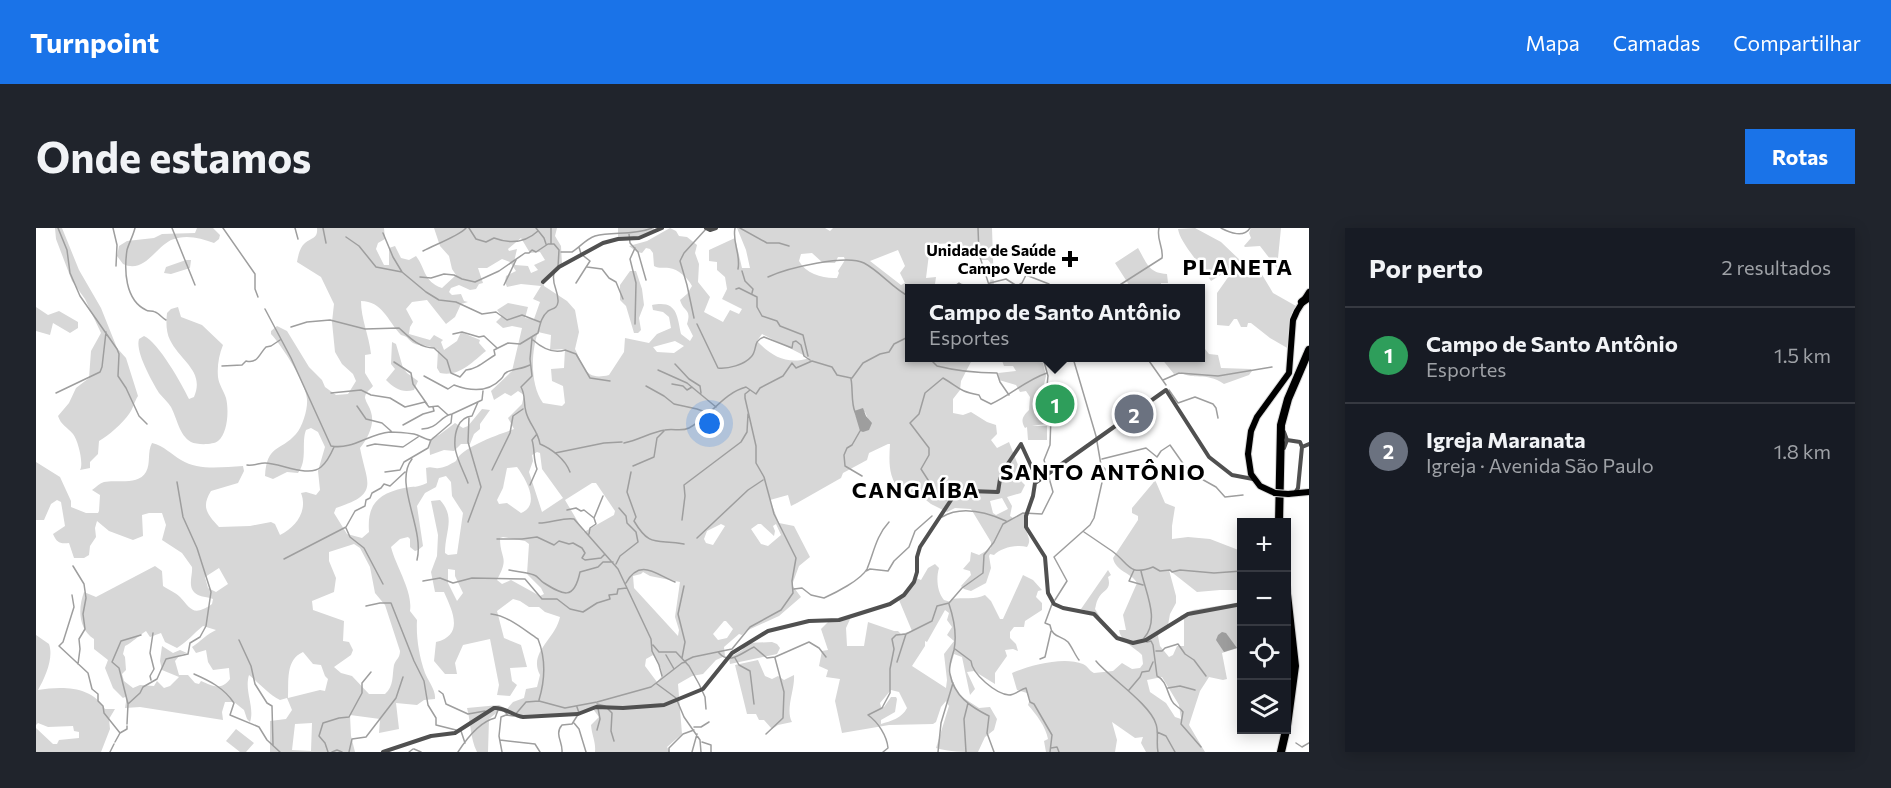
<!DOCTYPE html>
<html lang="pt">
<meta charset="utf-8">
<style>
:root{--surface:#171b24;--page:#20242c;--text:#f1f3f6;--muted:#9ea1a6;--line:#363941;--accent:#1a73e8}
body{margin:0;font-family:Commissioner,sans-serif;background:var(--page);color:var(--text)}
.controls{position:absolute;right:18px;bottom:18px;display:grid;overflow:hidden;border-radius:0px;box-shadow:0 3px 15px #0003}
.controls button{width:54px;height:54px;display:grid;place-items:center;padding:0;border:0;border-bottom:2px solid var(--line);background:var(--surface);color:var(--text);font:30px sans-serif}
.you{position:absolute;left:674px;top:196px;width:21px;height:21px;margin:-15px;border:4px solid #fff;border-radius:50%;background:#1a73e8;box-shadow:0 0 0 9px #1a73e833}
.badge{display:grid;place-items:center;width:39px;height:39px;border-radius:50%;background:var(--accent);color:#fff;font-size:20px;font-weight:700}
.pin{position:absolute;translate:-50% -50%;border:3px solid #fff;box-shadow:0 2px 6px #0006}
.popup{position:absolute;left:869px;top:56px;width:300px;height:78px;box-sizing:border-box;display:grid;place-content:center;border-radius:0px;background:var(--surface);filter:drop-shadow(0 2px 4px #0005);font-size:20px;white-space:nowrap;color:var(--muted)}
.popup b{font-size:22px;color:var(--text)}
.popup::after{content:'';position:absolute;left:50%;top:100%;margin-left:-12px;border:12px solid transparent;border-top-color:var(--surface)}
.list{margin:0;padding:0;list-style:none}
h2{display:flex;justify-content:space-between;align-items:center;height:78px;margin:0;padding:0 24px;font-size:26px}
h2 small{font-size:20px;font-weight:400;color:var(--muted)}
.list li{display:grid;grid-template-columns:39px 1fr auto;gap:18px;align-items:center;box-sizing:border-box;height:96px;padding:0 24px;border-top:2px solid var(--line)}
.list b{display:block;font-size:22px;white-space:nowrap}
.list p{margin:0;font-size:20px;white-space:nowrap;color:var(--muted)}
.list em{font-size:20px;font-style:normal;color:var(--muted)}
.icon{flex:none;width:33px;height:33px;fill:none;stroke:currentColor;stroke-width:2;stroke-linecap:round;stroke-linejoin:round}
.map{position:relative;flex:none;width:1273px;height:524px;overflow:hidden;border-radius:0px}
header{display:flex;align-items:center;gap:36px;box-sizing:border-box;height:84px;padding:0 30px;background:var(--accent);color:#fff}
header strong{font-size:28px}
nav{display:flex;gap:33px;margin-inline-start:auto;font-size:21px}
.intro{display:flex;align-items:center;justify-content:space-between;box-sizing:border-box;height:144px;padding:0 36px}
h1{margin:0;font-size:42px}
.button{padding:15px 27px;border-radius:0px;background:var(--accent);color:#fff;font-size:21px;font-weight:700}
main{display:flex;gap:36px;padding:0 36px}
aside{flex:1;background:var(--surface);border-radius:0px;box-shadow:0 3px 15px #0003}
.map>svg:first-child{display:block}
</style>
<header>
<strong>Turnpoint</strong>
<nav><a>Mapa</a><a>Camadas</a><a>Compartilhar</a></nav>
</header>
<div class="intro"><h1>Onde estamos</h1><a class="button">Rotas</a></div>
<main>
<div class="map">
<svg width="1273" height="524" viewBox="0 0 1273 524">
<rect width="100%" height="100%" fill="#fff"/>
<path fill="#d7d7d7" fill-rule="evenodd" d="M 19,0 L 26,0 L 43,42 L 65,80 L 81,120 L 90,130 L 102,168 C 98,174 97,181 93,186 C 87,195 72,208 63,213 L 62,226 L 54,234 L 54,240 L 44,242 C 48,236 42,212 37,206 C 31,199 25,197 22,188 L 33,175 L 40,160 L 53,150 L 55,123 L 65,105 L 49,71 L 36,53 L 20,11 Z
M 161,0 L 177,0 L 184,7 L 183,11 L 178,15 C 164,10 150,6 135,12 C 119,20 108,46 87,36 L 81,28 L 83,18 L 91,13 L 118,10 L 126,6 L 159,5 Z
M 281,0 L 348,0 L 349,11 L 342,15 L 340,21 L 348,37 L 353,37 L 353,20 L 359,18 L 365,30 L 373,32 L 380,28 C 390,41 387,53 406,60 L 420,47 L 416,41 L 413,28 L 404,18 L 398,0 L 521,0 L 519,8 L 525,18 L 526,36 L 508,54 L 508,58 L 531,73 L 539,82 L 543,104 L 539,121 C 548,139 549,153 573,147 L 588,124 L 589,110 L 613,115 L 621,106 L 635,100 L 633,89 L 627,84 L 617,82 L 616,77 C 641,72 641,87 645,106 L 654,113 L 657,108 L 651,96 C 656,80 647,84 644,72 L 651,66 L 656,58 C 652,50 642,41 633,40 C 627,39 624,41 618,38 L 617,25 L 614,21 L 610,20 L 606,25 L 601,24 L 593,18 L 611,13 L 634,0 L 640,3 L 643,8 L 651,9 L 661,17 L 659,25 L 663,36 L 662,54 L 674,69 L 668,84 L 687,94 L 694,82 L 703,86 L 706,81 L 686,71 L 691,61 L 689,49 L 681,42 L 681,34 L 673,33 L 673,22 L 699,10 L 706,40 L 714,40 L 710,22 L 701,0 L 789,0 L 794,3 L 797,0 L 956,0 L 958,60 L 911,60 L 922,55 L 945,59 L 952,57 C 957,49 959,39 952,32 L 946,32 L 920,15 L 900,16 L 901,19 L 893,26 L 890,50 L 900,49 L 899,56 L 891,57 L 888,60 L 874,60 L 874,130 L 937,130 L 925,153 L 924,162 L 917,171 L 917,185 L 927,187 L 935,184 L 951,194 L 960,197 L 961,206 L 955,212 L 961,220 L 973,214 L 984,242 L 984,252 L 989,257 L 985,265 L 971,269 L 976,278 L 974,288 L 977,290 L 990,285 C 990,290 989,295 990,300 C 991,309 996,311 991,319 C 981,316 964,320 958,327 L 954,326 L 953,328 L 955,340 L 950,355 L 935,363 L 928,361 L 925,358 L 935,347 L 934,343 L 927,341 L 934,333 L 935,324 L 943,327 L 955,320 L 955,314 L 935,281 L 919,280 L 911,284 L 895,276 L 881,265 L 864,263 C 852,248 853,234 854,216 L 852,216 L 833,225 L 831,232 L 807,245 L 805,250 L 761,275 L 755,278 L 752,267 L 734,272 L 743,295 L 758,298 L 774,329 L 763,338 L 756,357 L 765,369 L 743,388 L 710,403 L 706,407 L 703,406 L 688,419 L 689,428 L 680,432 L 667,446 L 656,448 L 642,456 L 646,506 L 631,519 L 634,524 L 559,524 C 560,514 556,508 555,497 L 563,489 L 557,481 L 545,485 L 484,487 L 465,481 L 453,491 L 452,524 L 441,524 C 434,510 435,495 431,480 L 463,477 L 471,481 L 477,474 L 488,470 L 490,461 L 501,459 L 504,447 C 492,424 519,412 524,389 L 509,384 L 503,379 L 493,379 L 484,373 L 477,371 L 461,383 L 468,410 L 485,417 L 491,439 L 474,440 L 476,453 L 481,457 L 474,468 L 461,467 L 463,457 L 454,411 L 427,417 L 419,435 L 421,446 L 409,446 L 398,433 L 400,414 C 429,407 416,382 408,364 L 399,364 L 395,344 L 401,328 L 402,307 L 395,273 L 404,272 C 420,290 409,303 409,325 L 412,327 L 421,326 L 427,285 L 416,268 L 415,254 L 410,248 L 403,250 L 400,259 L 389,265 L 381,278 L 387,318 L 382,322 L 379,323 L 374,319 L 374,311 L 372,309 L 364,311 L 355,319 C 360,339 377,363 374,383 L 381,392 C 380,409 383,428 389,445 C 392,453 400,462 399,471 L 388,472 L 381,477 L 360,475 L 363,501 L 343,505 L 344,491 L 314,487 L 315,508 L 319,524 L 234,524 L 234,493 L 250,491 L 256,482 L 251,470 L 244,472 C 232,466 224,456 213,447 C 208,463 219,479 214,494 L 211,491 L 208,482 L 198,474 L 189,474 L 186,484 L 187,492 L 104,479 L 89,480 L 91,468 L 87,470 L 77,460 L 69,440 L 72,432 L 58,421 L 58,411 C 42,401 42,380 48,364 L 60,369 L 119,338 L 126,343 L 127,358 C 133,362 139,364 144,369 C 155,381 157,389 176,376 L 177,371 C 172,369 166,369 162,367 C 150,361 157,348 156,339 L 146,325 L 126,312 L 130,297 L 126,285 L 113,285 L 106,287 L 107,308 L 97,312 L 73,303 L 61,293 L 59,300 L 60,309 L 54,318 L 53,327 L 48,330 L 38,330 L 33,315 C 24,316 21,315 17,306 L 29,298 L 25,274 L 21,272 L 15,276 L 8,292 L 0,292 L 0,234 L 24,249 L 35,273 L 35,279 L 50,285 L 62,285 L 63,283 L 64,267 L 56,262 C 60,259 64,255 68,254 C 80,251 102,258 110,244 C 115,235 111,224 116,215 C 128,218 135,226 145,232 C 163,243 186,239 207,238 L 208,243 L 202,255 L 175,263 C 165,279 171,286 183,299 L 214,298 L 235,294 L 239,296 L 244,307 C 260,299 272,283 265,265 L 270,264 L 280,267 L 284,262 L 282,243 L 289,219 L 282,204 L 275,200 L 270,202 C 265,215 272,232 262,245 L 251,244 L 237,251 L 229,248 C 231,216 244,224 260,206 C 267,198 272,180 271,171 C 270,155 246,118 235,106 L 235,103 L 241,98 L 251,103 L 273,139 L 286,152 L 289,159 L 300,167 L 312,166 L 320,153 L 317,146 L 306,136 L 299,124 L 296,94 L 298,76 L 285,49 L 261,34 C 262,28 264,19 269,15 C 276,9 282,11 281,0 ZM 485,10 L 494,25 L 504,24 L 509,32 L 498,37 L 502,42 L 495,45 L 492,38 L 479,37 L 478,34 L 481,21 L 473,23 L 472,21 ZM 862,22 L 869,38 L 864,45 L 869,55 L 865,57 L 834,33 ZM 776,25 L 787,35 L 799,35 L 802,29 L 808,29 L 809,32 L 802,43 L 803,45 L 801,50 C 788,51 770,46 763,33 L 765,26 ZM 466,31 L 474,34 L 480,43 L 470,48 L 469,54 L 471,59 L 485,56 L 505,58 L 497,71 L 504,74 L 498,91 L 489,90 L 492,79 L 472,75 L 461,82 L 466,88 L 460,94 L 467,100 L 476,98 L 486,100 L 476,143 L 455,163 L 458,172 L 469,165 L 475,168 L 482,163 L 488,167 L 486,176 L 472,190 L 478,201 C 464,206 425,219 420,233 C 415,236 408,240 403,240 C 398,241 396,238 390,240 L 391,255 C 381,260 378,258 368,260 C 341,266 331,277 333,304 L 326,310 L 311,306 L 298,285 L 300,280 C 344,266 331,256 324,220 C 332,210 339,196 335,184 C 334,179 330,175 329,170 C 329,164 334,162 337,158 L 329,145 L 329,127 L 335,126 C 333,107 325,91 325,73 C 346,73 352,93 365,107 C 373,109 371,111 377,115 C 385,119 393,116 402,122 L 401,140 L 404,145 C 424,149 436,134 450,123 L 443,115 L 444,112 L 425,104 L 421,113 L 408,122 L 405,114 L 407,112 L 398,107 L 394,112 L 373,106 L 374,99 L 377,94 L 370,81 L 376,74 L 391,72 L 410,96 L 419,89 L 425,76 L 432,74 L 428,73 L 425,66 L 416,67 L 413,64 L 415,60 L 423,57 L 434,62 L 440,61 L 443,56 L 447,55 L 442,40 L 451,40 ZM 502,104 L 515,107 L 514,122 L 529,121 L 528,140 L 515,141 L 516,153 L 527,158 L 529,175 L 526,178 L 507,175 C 494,157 495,124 502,104 ZM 726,106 L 773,130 C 752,137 736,129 721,113 ZM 639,113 L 648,118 L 638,125 L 621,124 L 617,119 ZM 818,183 L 829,184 L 832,191 L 826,204 ZM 501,224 L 504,225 L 506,241 L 527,270 L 506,284 L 493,244 L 497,233 L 496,227 ZM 481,239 C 490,251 505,277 485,285 L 471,275 L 463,276 L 461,272 L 467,260 L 471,240 ZM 556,255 L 560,255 L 579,283 L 578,287 L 548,304 L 529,272 ZM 966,270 L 972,281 L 960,287 L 957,285 L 954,273 ZM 685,296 L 689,298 L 677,317 L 670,315 L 668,311 L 671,303 ZM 722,296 L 725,296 L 738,308 L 739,303 L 737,298 L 740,296 L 745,307 L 732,318 L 725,316 L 715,301 ZM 467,309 L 489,313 L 493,316 L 491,346 L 505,360 L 508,366 L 504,368 L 475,352 L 466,356 L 461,352 C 474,328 464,332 464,310 ZM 318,316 L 324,320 L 334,339 L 339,365 L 349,377 L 364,423 C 364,430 360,431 358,437 C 356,448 358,458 349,466 L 333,466 L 316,448 L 305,445 L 298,439 L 315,427 L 317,422 L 313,414 L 307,413 L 308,393 L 277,382 L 276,373 L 298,364 L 300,350 L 293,333 L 293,324 ZM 183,340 L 192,356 L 180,364 L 172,360 L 169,349 ZM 412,341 L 419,342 L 419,348 L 427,365 L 421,373 L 412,355 ZM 607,344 L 614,348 L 644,354 L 639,389 L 643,402 L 642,408 L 598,360 L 597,348 L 605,346 ZM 688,393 L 690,393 L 697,401 L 691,410 L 682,412 L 677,406 ZM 167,398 L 180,402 C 171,406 165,413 156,419 L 160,425 L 170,422 L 172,434 L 177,442 L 193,440 L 194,451 C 185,463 177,458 165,453 L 163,456 L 159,455 L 152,447 L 143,447 L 139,433 L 144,427 L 151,425 L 144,422 L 137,425 L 126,418 L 124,433 L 126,442 L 143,449 L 134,458 L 128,460 L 121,453 L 118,458 L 104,457 L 97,460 L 88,453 L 86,446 L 90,442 L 89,429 L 87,426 L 89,418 C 97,414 102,408 110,403 L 114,409 L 125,405 L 129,414 L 141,420 C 151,414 158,405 167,398 ZM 267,424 L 277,436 L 285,437 L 289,448 L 292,451 L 289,463 L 284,462 L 252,470 C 253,454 249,432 267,424 ZM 617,427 L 625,440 L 626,448 L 621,454 L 609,438 L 610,431 ZM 276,495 L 275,523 L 256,522 L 259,496 Z
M 582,0 L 618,0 L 618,3 L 602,10 L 582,10 Z
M 1159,0 L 1185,14 L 1207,35 L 1225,45 L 1237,65 L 1260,78 L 1253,121 L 1234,110 L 1215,95 L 1212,95 L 1211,99 L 1205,99 L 1201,91 L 1198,91 L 1193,98 L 1181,97 L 1181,65 L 1193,48 L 1186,46 L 1175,53 C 1167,39 1144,15 1142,1 Z
M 1215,0 L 1245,0 L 1241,40 L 1224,18 L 1209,19 L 1208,18 L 1215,10 L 1213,5 Z
M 1102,20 C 1111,35 1112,45 1131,46 L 1132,55 L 1125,55 L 1125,60 L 1095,60 L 1079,35 Z
M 150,32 L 155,32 L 154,40 L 135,46 L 128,45 L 130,39 Z
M 594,43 L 600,43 L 606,61 L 608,77 L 603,90 L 605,102 L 602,105 L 598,105 L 590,78 L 584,72 L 584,57 Z
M 0,79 L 12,87 L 23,83 L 42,94 L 42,100 L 34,105 L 17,95 L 14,107 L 0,103 Z
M 142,79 L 145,89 L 166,97 L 187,117 C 183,127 181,138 182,149 C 183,157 188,163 190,170 C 193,182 192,205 182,213 C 177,217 161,217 155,214 C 143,207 141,190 135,179 C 132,174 127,170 123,165 C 116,153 99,124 103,111 L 108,108 C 122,114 146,156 153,171 L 158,169 C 169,143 145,134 134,112 C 130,104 130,94 131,85 L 135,81 Z
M 356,114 L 360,116 L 367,140 L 371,145 L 382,153 L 378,162 C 366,165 359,161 350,152 L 359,141 L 355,136 Z
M 1165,116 L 1173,126 L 1182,127 L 1185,140 L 1215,141 L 1216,143 L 1213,147 L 1188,156 C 1169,143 1157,153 1144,144 L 1138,146 L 1125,130 L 1164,130 Z
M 965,130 L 1006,130 L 1010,148 L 1007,161 L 1008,174 L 1015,195 L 996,198 L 1011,198 L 1011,212 L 992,212 L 991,199 L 989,200 C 984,192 987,188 993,182 L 994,169 L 990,163 L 984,164 L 980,157 L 963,152 L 962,145 L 980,143 L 977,138 L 968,138 Z
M 1022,163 L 1029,184 L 1015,188 L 1009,167 Z
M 446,181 L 454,182 L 444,196 L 444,201 L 438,206 L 434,216 L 425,216 L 418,223 L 408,222 L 394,227 L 393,214 L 397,209 L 403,207 L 419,195 L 427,200 L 432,198 Z
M 1117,247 L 1129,275 L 1139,279 L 1136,298 L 1136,311 L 1152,309 L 1174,311 L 1205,323 L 1205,362 L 1184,362 L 1161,364 L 1133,342 L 1140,368 L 1140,375 L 1134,386 L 1132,397 L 1123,405 L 1122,408 L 1124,418 L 1133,429 L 1137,427 L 1141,418 L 1148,418 L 1148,392 L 1144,388 L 1157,382 L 1205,374 L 1205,419 L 1186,425 L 1191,451 L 1187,452 L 1173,449 L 1164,463 L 1153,497 L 1169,524 L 1110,524 L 1105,515 L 1107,509 L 1099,510 L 1076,494 L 1081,512 L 1079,524 L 1010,524 L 1008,513 L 1012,511 C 1010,499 1000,486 992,477 L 994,471 L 991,465 L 981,462 L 976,445 C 994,437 1028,428 1047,436 C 1052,438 1053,443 1058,445 L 1077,443 L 1086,435 L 1096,441 L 1104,440 L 1107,436 L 1106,427 C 1097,418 1085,414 1083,402 L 1090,402 L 1087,387 L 1101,355 C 1095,344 1080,344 1077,330 L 1102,292 L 1102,288 L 1096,285 L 1096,280 L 1117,255 L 1119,251 ZM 1126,449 L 1143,477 L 1145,491 L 1139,489 L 1130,475 L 1114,464 L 1111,452 Z
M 899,336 L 903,340 C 900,350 901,364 908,372 L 915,374 L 915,371 C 928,369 939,372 949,367 L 955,373 L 964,391 L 967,391 L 987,347 L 997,352 L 1006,362 L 1002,363 L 1000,369 L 1006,375 L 1006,382 L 989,393 L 988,399 L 978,399 L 974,404 L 974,410 L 980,416 L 982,423 L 977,421 L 969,422 L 971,428 L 959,445 L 959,456 L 938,443 L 931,444 L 939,461 L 934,467 L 926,429 L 918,426 L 913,444 L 923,467 L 943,480 L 954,479 L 961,491 L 958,502 L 949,509 L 942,524 C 928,524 913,524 900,520 L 913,478 L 910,473 L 905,479 L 900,494 L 897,496 L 853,497 L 806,505 L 799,473 L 804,451 L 790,449 L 792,442 L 783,438 L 786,423 L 792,422 L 785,401 L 793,393 L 815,389 L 810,400 L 811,418 L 828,418 L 832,394 L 858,403 L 862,403 L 865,406 L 876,403 L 863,372 L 880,350 L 885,352 L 892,340 ZM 909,382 L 913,385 L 911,392 L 916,399 L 911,407 L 918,413 L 908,426 L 911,452 L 910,460 L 876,438 L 889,418 L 889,413 L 891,414 ZM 855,462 L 863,464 L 871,480 C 866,490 855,493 845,496 L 845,492 L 859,484 L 861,471 L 860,469 L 855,469 L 848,479 L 845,479 L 844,475 Z
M 1072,342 L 1075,347 L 1072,349 C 1076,363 1067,361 1062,371 C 1060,374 1060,378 1059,381 L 1064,389 L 1058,385 L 1045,381 Z
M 0,407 L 13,416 C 18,430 9,450 2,462 C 26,458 56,458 69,481 L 79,481 L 73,491 L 74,501 L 65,524 L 0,524 L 0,500 L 17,516 L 21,516 L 23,512 L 43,510 L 43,504 L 38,503 L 37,498 L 12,499 L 2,495 L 0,497 Z
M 736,414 L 741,416 L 744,420 L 741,426 L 694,436 L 693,430 L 706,422 L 711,415 Z
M 722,432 L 729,448 L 736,451 L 742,448 L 748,452 L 758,447 C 759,462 749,481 756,494 L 742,497 L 736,501 L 728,492 L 723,492 L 720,486 L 711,486 L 699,437 Z
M 200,501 L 218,515 L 210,524 L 204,524 L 190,513 Z"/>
<path fill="#9e9e9e" d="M 827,180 L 830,188 L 836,195 L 833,202 L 827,204 L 824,203 L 818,183 Z
M 1186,404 L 1190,405 L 1201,420 L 1188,424 L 1180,412 L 1182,407 Z"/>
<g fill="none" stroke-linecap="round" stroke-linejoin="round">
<path stroke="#9e9e9e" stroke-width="1.5" d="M 22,0 L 31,22 L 34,45 L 44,68 L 81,121 L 83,126 L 82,148 L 90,160 L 103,188 L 111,196
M 77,0 L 81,17 L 80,38
M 99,0 C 97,8 93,15 91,22 C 88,42 89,72 110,82 C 112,84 116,82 119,84 C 123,85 126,90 130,92
M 136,0 L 159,57
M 187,0 L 219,46 L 219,61 L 222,69
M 259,0 L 262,11
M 287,0 L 290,15
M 433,0 L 440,11 L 450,14 L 458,10 C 474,16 489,15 502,3
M 500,0 L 508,10 L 510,16
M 515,0 L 515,15
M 699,0 C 696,15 705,26 702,41
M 704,0 L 731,15 L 743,15 L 753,18
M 942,0 L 943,26 L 953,57
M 1185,0 C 1194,5 1208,10 1214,0
M 347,5 L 357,29 L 366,44 L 390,64 L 403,72 L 420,74 L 446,86 L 460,84 L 471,92 L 486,87 L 504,94
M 593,6 L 594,15 L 602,24 L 610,52
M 310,9 L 323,18 L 340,39 L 366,44
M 387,23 C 398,17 423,8 430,0
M 525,24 L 536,24 C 544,19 550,11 559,8 C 576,3 597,8 616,0
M 551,39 L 566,41 L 573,50 L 580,54 L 587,71
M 706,43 L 709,53 L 717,61 L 716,65
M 384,49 L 395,50 L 408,46 L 418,47 L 426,51 L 439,54 L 463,43 L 489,25 L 493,25 L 496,22 L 500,24 L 512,16 L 518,16 L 523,22 L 522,39
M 732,49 C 751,40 810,26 828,35 C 845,44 857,61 874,69
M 540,55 L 554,33 L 545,26 L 543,19
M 468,57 L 480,32
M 917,60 L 923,55 L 929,59 L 937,60
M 951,60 L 954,55 L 970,51 L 981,58 L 986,55 L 990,47 L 1013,56 L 1012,60
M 1079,60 L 1126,30 C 1128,20 1120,11 1123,0
M 700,61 L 703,60 L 721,69 L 721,79 L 726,88 L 741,93 L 744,98 L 767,107 L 772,128
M 229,81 L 255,130 L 295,218 C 317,222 332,206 354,204 C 361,204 371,205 378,206 C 384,207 389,212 395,212
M 658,90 L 651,57 L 644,33 L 648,25 L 670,1
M 599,96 L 600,55 L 594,31 L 599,20
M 661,96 L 682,140 C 692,141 708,137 715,129 C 722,122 716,113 728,109 L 756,120 L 757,114 L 760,113 L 765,117 L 768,128 L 774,132
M 255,99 L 271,94 L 294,92 L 329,101 L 363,100 C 373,109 383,120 398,120 L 411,132 L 415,145 L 424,149 L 430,142 C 441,141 449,133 459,127 L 458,122 L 472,115 L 484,116 L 502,105 C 504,97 505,89 512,83 C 517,80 521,81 522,74 C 523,63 515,56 518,45
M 417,106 L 426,104 L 443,109 L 448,108 L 461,120
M 496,110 L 494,131 L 496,148 L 485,159 C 490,168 487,174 490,184 C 493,196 502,203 504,216 C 516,221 529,231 534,244
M 497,112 C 506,120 517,126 529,122 L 540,126 L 554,150 L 574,153
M 1111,130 L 1130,157
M 896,133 L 901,138 C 921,143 940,145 961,145 L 964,154 L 973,167
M 358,134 L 375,145 L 377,156 L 391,176
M 639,136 L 653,151 L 664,158 L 665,165
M 186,138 L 206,137 L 210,133 C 222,136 223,126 230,119 L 235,118 L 244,112
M 622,142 L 651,155 L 680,179
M 388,148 L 412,161 L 418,157 C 434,163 452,165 465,151 C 469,147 466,147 471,144 C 477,141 486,141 494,137
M 816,150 L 827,135 L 844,126 L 853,124 L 858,116 L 874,108
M 815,151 C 817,161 815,175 819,184
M 1127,152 L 1143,145 L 1182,148 L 1236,139
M 636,156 L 647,158 L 651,162 L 656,159
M 610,158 L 628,168 L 638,176 L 661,181 L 672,185
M 1133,162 L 1142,175 L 1159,169 L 1177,176 L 1180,180 L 1182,190
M 20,165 L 64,144 L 66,139 L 70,104
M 295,165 L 325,162 L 335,167 L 354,170 L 369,179 L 389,174 L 393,179 L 402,178 L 412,187
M 321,178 L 330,191 L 346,195 L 355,203
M 367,197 L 387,186 L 398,183 L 397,179
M 386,201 C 402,201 404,188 416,186 L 446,172 L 447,163
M 824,203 L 816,217 L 811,220 L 808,227 L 809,238 L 826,248
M 588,215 C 603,212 615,204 629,202 C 638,200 645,204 653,200 C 674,189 687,165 710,159 L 720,166 L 724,160 L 747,148 L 756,135 L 760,140 L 776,133 L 796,139 L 801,147 L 815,150
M 331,218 L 339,216 L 367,219 L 382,209
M 519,225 L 568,215 L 586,214
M 376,231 C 357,255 389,300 381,332
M 1066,231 L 1110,220 L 1121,229 L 1125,223 L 1134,217 L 1153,244 L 1180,259 L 1189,269 L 1207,267
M 211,237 C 218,238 223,235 229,235 C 244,235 273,250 285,239 C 291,234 295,226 298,219
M 597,238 L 618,229 L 621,210 L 628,203
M 456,242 L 474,205 L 477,188 L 487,181
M 349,244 L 364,242 L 368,234 L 392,220 L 395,212 L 415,195 L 416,186
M 595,244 L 591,264 L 600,289 L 598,293 C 614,320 620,311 648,316
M 432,255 C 428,244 420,230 419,219 C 418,205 422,189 436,188 L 442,174
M 494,257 L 501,241 C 497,231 499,221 496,212 L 501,206
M 903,269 L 885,241 L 893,227 L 893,220 L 874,195 L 883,186 L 889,165 L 907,150 C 924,160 922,163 943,167 L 945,171 L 955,176 C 975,167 990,152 1011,145
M 531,282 L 540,280 L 545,283 L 548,282 L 558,290
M 906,289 C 926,277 950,284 970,293
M 646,292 L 649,268 L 648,257 L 705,214 L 711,204 L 712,186
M 432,294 L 445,259 L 432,214 L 433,189
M 503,295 C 515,295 528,289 538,291 L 582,341 L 615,411 L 616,423 L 623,437 L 626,448
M 310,300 L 314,309 L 328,320 L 347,356
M 1048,304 C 1057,310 1067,317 1076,323 C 1093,335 1092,349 1117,339 L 1124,343 L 1134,342 L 1136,344 L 1144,342 L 1178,345 L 1206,343
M 553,306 L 554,300 L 560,296 L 558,290 L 567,268
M 661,310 L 712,262 L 727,252
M 461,311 L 486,311 L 501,309 L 518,317 L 523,313 L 533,316 L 537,315 L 546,320 L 549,325 L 546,330 L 549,332 L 565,330 L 569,326
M 248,331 L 310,299 L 319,283 L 329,278 L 330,272 L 334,270 L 336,265 L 345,260 L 348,256 L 354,258 L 369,244
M 580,336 L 584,328 L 602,314 L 600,304 L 591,295 L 590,288 L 583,280
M 37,338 L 48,356 L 50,370 L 47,386 L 49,401 L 43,411 L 44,421 L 42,436
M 473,342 C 481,344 490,344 498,347 C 502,348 504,353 508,355 C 527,367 538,373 544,344 L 562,339 L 567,334 L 577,334
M 1098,342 L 1093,353 L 1107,357
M 830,343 L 834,341 L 852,343 L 858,333 L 873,319 L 879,303 L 896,288
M 1105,343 C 1110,366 1124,392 1108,410
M 387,353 L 404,350 L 417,355 L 436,350 L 489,351 L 506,371 L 521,371 L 534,381 L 547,384 L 561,375 L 574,371 L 573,367 L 581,366 L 582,361 L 591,360
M 590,355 C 604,329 621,347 639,354
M 758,361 L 766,360 L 775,367 L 788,370 C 799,365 825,352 831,341 C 838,324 840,308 853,294
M 36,367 L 38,379 L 27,414 L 23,418 L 52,445 L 56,461 L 62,466 L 62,473 L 67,478 L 68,485 L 84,505
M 1019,372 L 1031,353 L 1018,329 L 1054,297 L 1058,290 L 1069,241 L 1065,237 L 1060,208 L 1037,130
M 913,376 C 918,391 921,407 918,422 C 916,429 912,439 914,446 C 918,468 935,479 953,488 L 951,505 L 958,524
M 1016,376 L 1009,395 L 1014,397 C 1016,410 1025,407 1032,414 C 1036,419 1039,427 1043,432
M 330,378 L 344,375 L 355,375 L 378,433 L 388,453 L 392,477 L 400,490 L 400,497 L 420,502
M 455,386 C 473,388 488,402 502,411 C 510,431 509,452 503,472
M 203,412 L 215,438 L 219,456 L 231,475 L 236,478 L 237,517
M 1111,414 L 1115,413 L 1117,417 L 1121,448 C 1130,452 1131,464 1136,473 C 1138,478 1144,479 1147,484 L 1145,496 L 1165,519
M 617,417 L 623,424 L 640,424 L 653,438 L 663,456 L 669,469 L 670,481
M 919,421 L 935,433 C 936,446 960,466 973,467 C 979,467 985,461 990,460 L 994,474 L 998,476 L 1016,507 L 1014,524
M 1120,423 L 1126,423 L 1129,420 L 1142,416 L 1149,426 L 1158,432 L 1170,448
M 683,425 C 694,437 705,425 718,419 L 731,430 L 739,429 L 773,414 L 783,420 L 790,429
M 630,427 L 638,441
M 646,430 L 649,414 L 642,386 L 648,358
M 699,430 L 703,437 L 714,443 L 718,476
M 1004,431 L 1009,429 L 1015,403
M 649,433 L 657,429 L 696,421 L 714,399 L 745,382 L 757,365 L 756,353 L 760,330 L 738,286 L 728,249 L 720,235 L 720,218 L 709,170 L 709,166 L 714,162
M 1060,433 C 1074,450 1114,476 1120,496 C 1123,505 1120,515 1122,524
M 861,434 L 870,406
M 158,446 C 174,453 188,460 198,475 L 194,487 L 223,499 L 231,512 L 244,524
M 115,452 L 114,448 L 118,441 L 114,425 L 117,405
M 621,456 L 640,470 L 648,489 L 664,512 L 665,524
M 1132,460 L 1144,458 L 1159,462
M 1093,462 L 1104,449 L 1106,444 L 1113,443 L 1117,434
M 403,463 L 407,466 L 410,476 L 432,486 L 449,483
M 92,476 L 104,465 L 107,459 L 121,451 L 130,431 L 152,426 L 154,415 L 164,409 L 170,398 L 175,364 L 161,320 L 147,289 L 141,254
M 561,476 L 569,478
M 572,481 L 576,485 L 575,503 L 578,513
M 538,495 L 543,501 L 550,524
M 91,496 L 92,476 L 83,440 L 76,434 L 85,413 L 105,407
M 658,499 L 665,499 L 673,494
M 561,502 L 564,491 L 562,480
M 425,503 L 429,515
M 1121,504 L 1130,508 L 1139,524
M 730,506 L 747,490 L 748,464 L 739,430
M 464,512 L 499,516 L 504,524
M 79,514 L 84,505 L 91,501 L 91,498
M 666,514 L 675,517 L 675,524
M 1260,515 L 1266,519 L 1273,515
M 1015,520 L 1021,519 L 1023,524
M 378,521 L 385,524
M 74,524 L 78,516
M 292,524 L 289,515 L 283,508 L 287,495 L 303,490 L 313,489 L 326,465 L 326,455 L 335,444
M 296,524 L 301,522 L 306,524
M 313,524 L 316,511 L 330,509 L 360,470 L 367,449
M 373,524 L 377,521
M 422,524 C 431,510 443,494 459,490 L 462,482 L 468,483 L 472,487
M 466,524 L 463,508 L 465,489 L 470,487 L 478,488 L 490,474 L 503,473 L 529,480 L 561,474 L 615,459 L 646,435 L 650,434
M 526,524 C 527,514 518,506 526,497 L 536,496 L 543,485 L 541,479
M 633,524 L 633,520 L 647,506 L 658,502
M 656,524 L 661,506
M 847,524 L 852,520 C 851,508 842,494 832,487 L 846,480 L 854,465 L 854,441 L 858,421 L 856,411 L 860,407 L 870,406 L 896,393 L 901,378 L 913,375 L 926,360 L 947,345 L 948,327 L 958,314 L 967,296 L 987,285 L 1006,286 L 1017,264 L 1008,232 L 1014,217 L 1015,188 L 1010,168 L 1012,148 L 1007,130
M 902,524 L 905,495 L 917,455
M 930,524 L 928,491 L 932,475"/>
<g stroke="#dbdbdb" stroke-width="8">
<path id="major" d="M 1239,265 L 1224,258 L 1215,246 L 1212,226 L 1215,203 L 1221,189 L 1253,145 L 1257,92 L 1261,83 L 1273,64
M 1252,266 L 1273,264"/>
</g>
<g stroke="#dbdbdb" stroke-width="10">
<path id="highway" d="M 1266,74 L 1273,69
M 1243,295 L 1245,197 L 1252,171 L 1273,122
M 1245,524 L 1251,498 L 1259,438 L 1250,357"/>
</g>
<path stroke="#505050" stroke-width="4" d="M 670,0 L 674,2 L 680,0
M 507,54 L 523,39 L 567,15 L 582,11 L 603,10 L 626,0
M 1248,204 L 1251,212 L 1248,220
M 1251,212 L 1264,214 L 1266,219
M 1266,219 L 1273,216
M 999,255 L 1130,162 L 1173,229 L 1196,247 L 1217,251
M 1259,265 L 1262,260 L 1266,219
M 347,524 L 395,508 L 419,505 L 458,480 C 469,479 477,488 487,489 L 542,486 L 560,479 L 587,480 L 628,477 L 667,461 L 696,425 L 732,403 L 773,393 L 803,392 L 854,376 L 868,367 L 878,354 L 881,344 L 881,329 L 884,319 L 917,269 L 933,263 L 962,264 L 964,251 L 969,240 L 985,216 L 997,242 L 999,255 L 997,268 L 990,288 L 990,299 L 1009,329 L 1012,365 L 1018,376 L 1027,380 L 1058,386 L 1081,410 L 1097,415 L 1110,412 L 1152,386 L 1206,376"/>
<use href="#major" stroke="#000" stroke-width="6"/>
<use href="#highway" stroke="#000" stroke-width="8"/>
<g stroke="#dbdbdb" stroke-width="8" stroke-linecap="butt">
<path id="major-bridge" d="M 1239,265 L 1252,266"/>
</g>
<use href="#major-bridge" stroke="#000" stroke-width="6"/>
</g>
<path fill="#000" stroke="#fff" stroke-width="2" d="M1031 22h6v6h6v6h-6v6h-6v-6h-6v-6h6z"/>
<g text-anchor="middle" stroke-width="5" stroke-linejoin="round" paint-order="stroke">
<g font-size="16" font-weight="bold" fill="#000" stroke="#fff" text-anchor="end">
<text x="1020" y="28">Unidade de Saúde<tspan x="1020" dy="18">Campo Verde</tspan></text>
</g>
<g font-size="22" font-weight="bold" letter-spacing="1.5" fill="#000" stroke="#fff">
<text x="1202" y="47">PLANETA</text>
<text x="1067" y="252">SANTO ANTÔNIO</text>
<text x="880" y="270">CANGAÍBA</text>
</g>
</g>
</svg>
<div class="controls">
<button>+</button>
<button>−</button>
<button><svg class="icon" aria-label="locate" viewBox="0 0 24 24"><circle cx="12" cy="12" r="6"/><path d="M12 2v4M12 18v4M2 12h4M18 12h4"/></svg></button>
<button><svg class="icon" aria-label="layers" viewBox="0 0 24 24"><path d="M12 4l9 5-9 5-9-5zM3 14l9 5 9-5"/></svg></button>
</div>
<div class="you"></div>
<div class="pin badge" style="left:1019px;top:176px;background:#2e9e5b">1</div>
<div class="popup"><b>Campo de Santo Antônio</b>Esportes</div>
<div class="pin badge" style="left:1098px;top:186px;background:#6b7280">2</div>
</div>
<aside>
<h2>Por perto<small>2 resultados</small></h2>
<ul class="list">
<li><span class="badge" style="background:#2e9e5b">1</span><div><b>Campo de Santo Antônio</b><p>Esportes</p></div><em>1.5 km</em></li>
<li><span class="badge" style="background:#6b7280">2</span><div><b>Igreja Maranata</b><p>Igreja · Avenida São Paulo</p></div><em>1.8 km</em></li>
</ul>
</aside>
</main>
